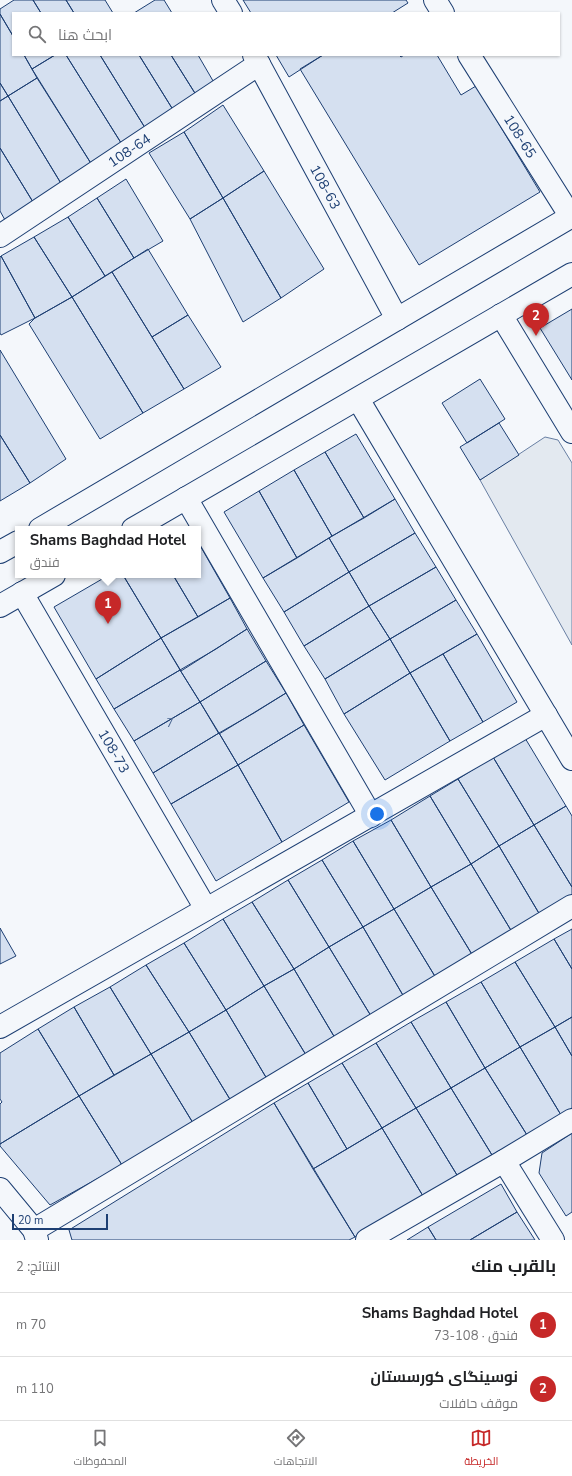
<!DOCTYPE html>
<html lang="ar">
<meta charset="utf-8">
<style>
:root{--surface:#fff;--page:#f2f2f2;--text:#202124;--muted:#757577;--line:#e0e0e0;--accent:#c62828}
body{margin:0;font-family:"Nunito Sans",Cairo,sans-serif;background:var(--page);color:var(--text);direction:rtl}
.scale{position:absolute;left:12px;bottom:10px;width:96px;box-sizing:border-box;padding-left:4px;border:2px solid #1d3f73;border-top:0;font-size:11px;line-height:14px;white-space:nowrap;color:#1d3f73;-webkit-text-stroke:3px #f4f7fb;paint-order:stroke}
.you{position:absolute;left:377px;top:814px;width:14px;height:14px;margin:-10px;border:3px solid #fff;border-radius:50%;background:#1a73e8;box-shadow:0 0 0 6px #1a73e833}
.badge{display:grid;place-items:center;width:26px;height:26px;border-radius:50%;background:var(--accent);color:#fff;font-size:13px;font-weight:700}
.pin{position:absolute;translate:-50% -33px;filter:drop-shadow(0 1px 2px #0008)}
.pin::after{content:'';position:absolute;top:21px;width:14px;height:12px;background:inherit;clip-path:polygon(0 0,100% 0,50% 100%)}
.popup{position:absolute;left:15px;top:526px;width:186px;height:52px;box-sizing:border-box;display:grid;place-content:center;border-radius:0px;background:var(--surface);filter:drop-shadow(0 1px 3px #0005);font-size:13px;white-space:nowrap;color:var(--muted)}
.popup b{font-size:15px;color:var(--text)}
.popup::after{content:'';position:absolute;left:50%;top:100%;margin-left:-8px;border:8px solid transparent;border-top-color:var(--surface)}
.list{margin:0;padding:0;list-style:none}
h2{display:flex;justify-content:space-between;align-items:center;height:52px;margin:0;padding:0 16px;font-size:17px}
h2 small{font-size:13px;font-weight:400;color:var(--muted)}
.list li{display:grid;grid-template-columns:26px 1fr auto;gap:12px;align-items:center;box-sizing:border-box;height:64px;padding:0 16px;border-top:1px solid var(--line)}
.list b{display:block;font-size:15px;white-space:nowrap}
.list p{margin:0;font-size:13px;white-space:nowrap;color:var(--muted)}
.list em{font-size:13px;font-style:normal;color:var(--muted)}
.icon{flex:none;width:22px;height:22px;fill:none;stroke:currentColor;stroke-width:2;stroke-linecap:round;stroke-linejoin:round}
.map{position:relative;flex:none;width:572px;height:1240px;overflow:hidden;direction:ltr}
.search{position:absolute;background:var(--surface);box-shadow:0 1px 3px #0004;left:12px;right:12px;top:12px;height:44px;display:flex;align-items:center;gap:10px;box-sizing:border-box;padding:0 14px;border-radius:0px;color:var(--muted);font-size:15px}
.sheet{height:180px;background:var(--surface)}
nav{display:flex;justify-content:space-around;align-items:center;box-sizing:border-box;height:56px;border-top:1px solid var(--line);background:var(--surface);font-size:11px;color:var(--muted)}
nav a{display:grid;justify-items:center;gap:2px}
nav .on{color:var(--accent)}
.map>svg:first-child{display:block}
</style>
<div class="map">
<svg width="572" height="1240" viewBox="0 0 572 1240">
<rect width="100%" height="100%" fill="#f4f7fb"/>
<path fill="#e3e9f0" stroke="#687fa3" d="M 545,437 L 558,440 L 572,463 L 572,645 L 480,480 Z"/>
<path fill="#d5e0f0" stroke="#1d3f73" d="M 14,0 L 33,0 L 41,13 L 13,13 L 13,36 L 0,14 L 0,9 Z
M 33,0 L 66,0 L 74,13 L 41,13 Z
M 66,0 L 105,0 L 113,13 L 74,13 Z
M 155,0 L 164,0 L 172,13 L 134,13 Z
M 243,0 L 406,0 L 408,3 L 392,13 L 251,13 Z
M 0,14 L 13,36 L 13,55 L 24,55 L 37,78 L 8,96 L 0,83 Z
M 24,55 L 55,55 L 32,69 Z
M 55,55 L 66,55 L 123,146 L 92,165 L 32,69 Z
M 66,55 L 100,55 L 147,131 L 123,146 Z
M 100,55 L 139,55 L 175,113 L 147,131 Z
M 139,55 L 171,55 L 198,98 L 175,113 Z
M 171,55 L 198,55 L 216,86 L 198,98 Z
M 276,55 L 323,55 L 289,77 Z
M 323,55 L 399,55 L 401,57 L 404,55 L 437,55 L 461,95 L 476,86 L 540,192 L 419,265 L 300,69 Z
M 37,78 L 92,165 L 62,185 L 8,96 Z
M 0,83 L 8,96 L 0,101 Z
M 8,96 L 62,185 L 33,202 L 0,148 L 0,101 Z
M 223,105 L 264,171 L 223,198 L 184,132 Z
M 184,132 L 223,198 L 190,219 L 149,153 Z
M 0,148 L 33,202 L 5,220 L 0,211 Z
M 264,171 L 324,269 L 281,298 L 223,198 Z
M 126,179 L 163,241 L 134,258 L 97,198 Z
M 97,198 L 134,258 L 105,276 L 68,217 Z
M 223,198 L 281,298 L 243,322 L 190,219 Z
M 68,217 L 105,276 L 72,297 L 34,237 Z
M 34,237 L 72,297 L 35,318 L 1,256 Z
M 148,249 L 188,315 L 152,337 L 112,272 Z
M 1,256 L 35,318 L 1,335 L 0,333 L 0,257 Z
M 112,272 L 184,389 L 143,413 L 72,297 Z
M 72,297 L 143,413 L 100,439 L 29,324 L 35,318 Z
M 572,309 L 572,380 L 540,328 Z
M 188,315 L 221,367 L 184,389 L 152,337 Z
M 0,350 L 66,459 L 30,483 L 0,435 Z
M 480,379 L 505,419 L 467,443 L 442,403 Z
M 499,423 L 519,455 L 480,480 L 460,447 Z
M 356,434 L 395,499 L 364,518 L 325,452 Z
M 0,435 L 30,483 L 0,501 Z
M 325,452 L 364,518 L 332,536 L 294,470 Z
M 294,470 L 332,536 L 297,558 L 259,491 Z
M 259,491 L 297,558 L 263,578 L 224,512 Z
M 395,499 L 415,533 L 349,572 L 329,538 Z
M 415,533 L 436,567 L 369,606 L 349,572 Z
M 329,538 L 349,572 L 284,612 L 263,578 Z
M 198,542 L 230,598 L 198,617 L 173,575 L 198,575 Z
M 436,567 L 456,600 L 390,639 L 369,606 Z
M 349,572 L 369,606 L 304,646 L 284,612 Z
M 109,575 L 123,575 L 161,638 L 96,679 L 54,607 Z
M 123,575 L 173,575 L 198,617 L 161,638 Z
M 230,598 L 247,629 L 181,671 L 161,638 Z
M 456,600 L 477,634 L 410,673 L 390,639 Z
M 369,606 L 390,639 L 325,679 L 304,646 Z
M 247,629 L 266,661 L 200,702 L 180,670 L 216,649 Z
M 477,634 L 517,702 L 483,722 L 443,654 Z
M 161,638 L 180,670 L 114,709 L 96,679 Z
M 390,639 L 410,673 L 344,714 L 325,679 Z
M 443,654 L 483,722 L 450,741 L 410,673 Z
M 266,661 L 286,693 L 219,734 L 200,702 Z
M 180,670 L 200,702 L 134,741 L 114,709 Z
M 410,673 L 450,741 L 385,780 L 344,714 Z
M 286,693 L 304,725 L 238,765 L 219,733 L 254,713 Z
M 200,702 L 219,733 L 153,773 L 134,741 Z
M 304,725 L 349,802 L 282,842 L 238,765 Z
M 219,733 L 238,765 L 171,804 L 153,773 Z
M 525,738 L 566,806 L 534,825 L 493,757 Z
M 493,757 L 534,825 L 499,846 L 458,779 Z
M 238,765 L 282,842 L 216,881 L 171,804 Z
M 458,779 L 499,846 L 471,864 L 430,796 Z
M 430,796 L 471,864 L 431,887 L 391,820 Z
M 566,806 L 572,816 L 572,887 L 534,825 Z
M 391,820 L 431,887 L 394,909 L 353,841 Z
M 534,825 L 572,887 L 572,896 L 540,915 L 499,846 Z
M 353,841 L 394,909 L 363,927 L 322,860 Z
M 499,846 L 540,915 L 512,932 L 471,864 Z
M 322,860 L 363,927 L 329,947 L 288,880 Z
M 471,864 L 512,932 L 473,956 L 431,887 Z
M 288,880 L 329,947 L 294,969 L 252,902 Z
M 431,887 L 473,956 L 436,978 L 394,909 Z
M 252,902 L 294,969 L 264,986 L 223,919 Z
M 394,909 L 436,978 L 404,997 L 363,927 Z
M 223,919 L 264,986 L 226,1010 L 184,943 Z
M 363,927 L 404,997 L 371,1016 L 329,947 Z
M 0,928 L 16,956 L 0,964 Z
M 572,929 L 572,969 L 554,939 Z
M 554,939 L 572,969 L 572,1017 L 555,1027 L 515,962 Z
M 184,943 L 226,1010 L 189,1032 L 146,965 Z
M 329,947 L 371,1016 L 335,1038 L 294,969 Z
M 515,962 L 555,1027 L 520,1047 L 481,982 Z
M 146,965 L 189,1032 L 151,1054 L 110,987 Z
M 294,969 L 335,1038 L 306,1055 L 264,986 Z
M 481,982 L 520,1047 L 485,1068 L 446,1002 Z
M 264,986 L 306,1055 L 267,1079 L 226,1010 Z
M 110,987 L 151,1054 L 114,1075 L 74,1007 Z
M 446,1002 L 485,1068 L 451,1088 L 411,1022 Z
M 74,1007 L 114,1075 L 79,1096 L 38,1029 Z
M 226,1010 L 267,1079 L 231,1101 L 189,1032 Z
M 572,1017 L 572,1056 L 555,1027 Z
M 411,1022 L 451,1088 L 416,1108 L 376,1043 Z
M 555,1027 L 572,1056 L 572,1108 L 561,1115 L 520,1047 Z
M 38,1029 L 79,1096 L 0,1144 L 0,1104 L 2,1102 L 0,1099 L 0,1053 Z
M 189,1032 L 231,1101 L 193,1123 L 151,1054 Z
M 376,1043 L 416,1108 L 382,1128 L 342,1063 Z
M 520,1047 L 561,1115 L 527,1135 L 485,1068 Z
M 151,1054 L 193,1123 L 122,1165 L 79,1096 Z
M 342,1063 L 382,1128 L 347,1149 L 308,1083 Z
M 485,1068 L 527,1135 L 492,1155 L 451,1088 Z
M 308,1083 L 347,1149 L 313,1169 L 274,1103 Z
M 451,1088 L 492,1155 L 457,1175 L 416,1108 Z
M 79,1096 L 122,1165 L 50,1205 L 0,1146 L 0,1144 Z
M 274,1103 L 355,1237 L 349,1240 L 72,1240 L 69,1230 Z
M 416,1108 L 457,1175 L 423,1196 L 382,1128 Z
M 382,1128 L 423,1196 L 355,1237 L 313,1169 Z
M 572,1133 L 572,1212 L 566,1216 L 539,1173 L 542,1153 Z
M 501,1184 L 517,1212 L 470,1240 L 436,1240 L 428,1227 Z
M 517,1212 L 535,1240 L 470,1240 Z
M 428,1227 L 436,1240 L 407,1240 Z"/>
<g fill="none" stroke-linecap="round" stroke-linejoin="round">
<g stroke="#1d3f73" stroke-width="24">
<g id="minor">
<path d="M 223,0 L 231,13"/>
<path d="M 435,0 L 443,13"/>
<path id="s1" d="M 254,55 L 397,319"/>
<path id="s2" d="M 469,55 L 571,217"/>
<path id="s3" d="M 0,236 L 259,64"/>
<path d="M 501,315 L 572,432"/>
<path d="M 358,399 L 572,759"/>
<path d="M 186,498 L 371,816"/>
<path id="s4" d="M 22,593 L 206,909"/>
<path d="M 0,1027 L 546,715"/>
<path d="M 504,1161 L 553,1240"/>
<path d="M 0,1189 L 34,1230 L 37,1240"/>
<path d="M 34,1230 L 572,906"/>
<path d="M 367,1240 L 504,1161 L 572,1120"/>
</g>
</g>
<g stroke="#1d3f73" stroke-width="24">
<path id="major" d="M 40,529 L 572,216
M 133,529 L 572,274
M 0,552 L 18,542
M 0,606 L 54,575"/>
</g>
<use href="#minor" stroke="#f4f7fb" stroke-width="22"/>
<use href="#major" stroke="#f4f7fb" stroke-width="22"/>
</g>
<g text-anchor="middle" stroke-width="3" stroke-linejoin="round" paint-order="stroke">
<g font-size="12" fill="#4b6792">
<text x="170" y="727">7</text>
</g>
<g font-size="14" fill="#1d3f73" stroke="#f4f7fb">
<text dy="5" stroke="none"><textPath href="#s2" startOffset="96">108-65</textPath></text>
<text dy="5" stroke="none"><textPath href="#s3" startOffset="155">108-64</textPath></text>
<text dy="5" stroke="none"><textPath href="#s1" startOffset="150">108-63</textPath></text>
<text dy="5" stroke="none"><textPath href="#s4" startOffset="183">108-73</textPath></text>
</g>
</g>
</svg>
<div class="scale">20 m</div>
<div class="you"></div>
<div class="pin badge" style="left:108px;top:624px">1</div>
<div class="popup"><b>Shams Baghdad Hotel</b>فندق</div>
<div class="pin badge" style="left:536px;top:336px">2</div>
<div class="search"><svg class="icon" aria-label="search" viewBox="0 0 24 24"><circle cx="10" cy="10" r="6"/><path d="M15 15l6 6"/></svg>ابحث هنا</div>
</div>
<section class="sheet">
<h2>بالقرب منك<small>النتائج: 2</small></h2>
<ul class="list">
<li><span class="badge">1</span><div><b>Shams Baghdad Hotel</b><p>فندق · 108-73</p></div><em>70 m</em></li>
<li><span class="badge">2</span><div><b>نوسینگای کورسستان</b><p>موقف حافلات</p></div><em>110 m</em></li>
</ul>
</section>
<nav>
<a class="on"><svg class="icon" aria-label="map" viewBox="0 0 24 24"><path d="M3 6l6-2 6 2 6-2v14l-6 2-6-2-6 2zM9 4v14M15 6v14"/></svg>الخريطة</a>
<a><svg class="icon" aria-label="directions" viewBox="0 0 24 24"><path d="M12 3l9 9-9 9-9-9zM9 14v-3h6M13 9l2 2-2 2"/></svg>الاتجاهات</a>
<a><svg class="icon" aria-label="saved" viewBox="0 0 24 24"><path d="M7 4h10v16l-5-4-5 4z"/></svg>المحفوظات</a>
</nav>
